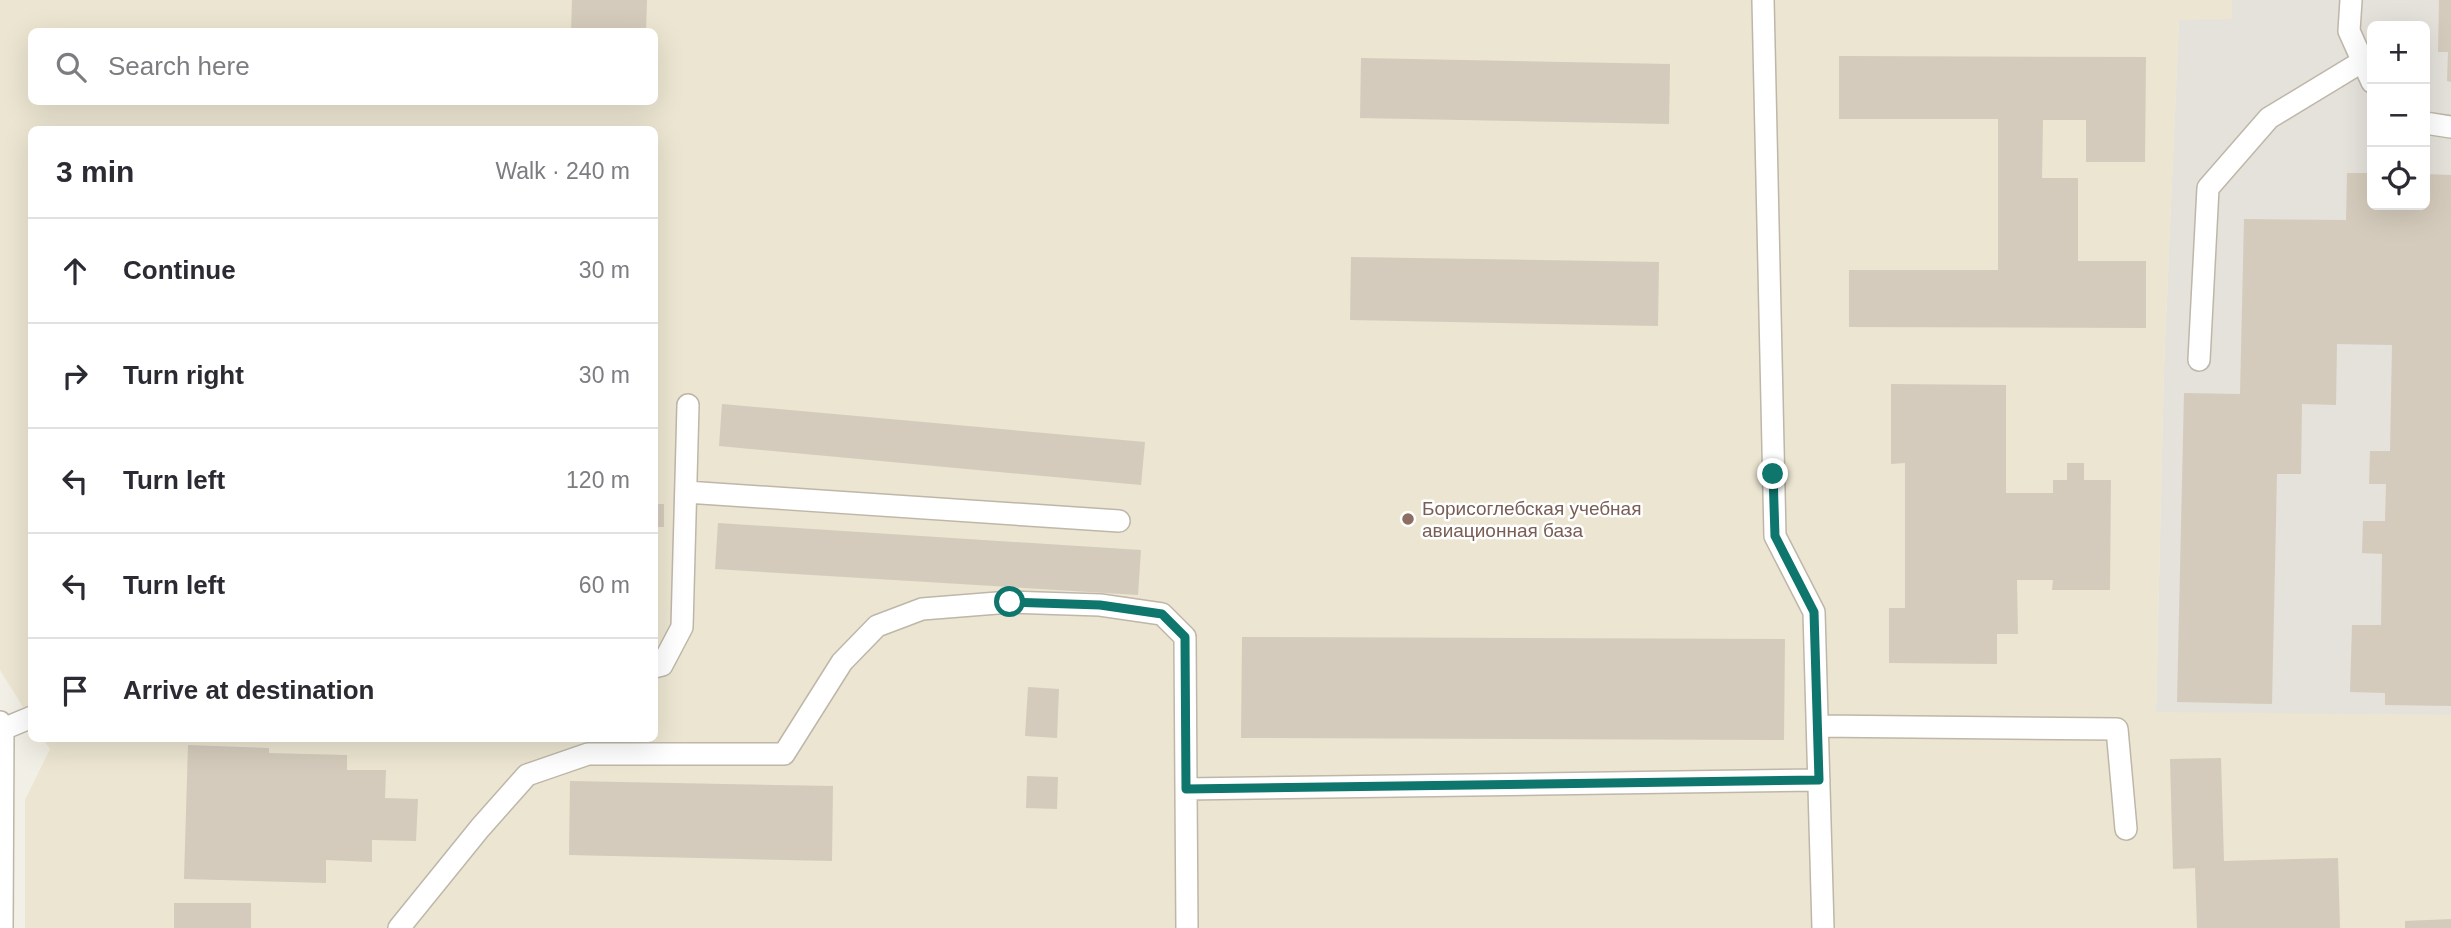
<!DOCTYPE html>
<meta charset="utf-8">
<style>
:root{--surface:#fff;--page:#f7f7f7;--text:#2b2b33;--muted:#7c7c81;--line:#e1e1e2}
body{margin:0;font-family:Arial,sans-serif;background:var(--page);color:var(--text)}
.controls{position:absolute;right:21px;top:21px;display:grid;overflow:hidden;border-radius:10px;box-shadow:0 7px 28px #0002}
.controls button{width:63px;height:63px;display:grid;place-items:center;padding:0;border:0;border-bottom:2px solid var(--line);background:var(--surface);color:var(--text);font:35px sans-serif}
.stop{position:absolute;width:21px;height:21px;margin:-16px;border:5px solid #0f766e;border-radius:50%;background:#fff}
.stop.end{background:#0f766e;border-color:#fff;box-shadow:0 2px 7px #0008}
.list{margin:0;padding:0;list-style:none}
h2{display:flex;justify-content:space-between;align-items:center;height:91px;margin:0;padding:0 28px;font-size:30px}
h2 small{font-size:23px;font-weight:400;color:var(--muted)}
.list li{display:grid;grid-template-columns:46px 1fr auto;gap:21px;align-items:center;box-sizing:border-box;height:105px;padding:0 28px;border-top:2px solid var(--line)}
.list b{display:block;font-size:26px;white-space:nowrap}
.list em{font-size:23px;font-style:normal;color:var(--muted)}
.icon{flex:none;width:38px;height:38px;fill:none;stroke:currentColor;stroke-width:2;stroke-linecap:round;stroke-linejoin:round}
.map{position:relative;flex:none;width:2451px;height:928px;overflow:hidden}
.search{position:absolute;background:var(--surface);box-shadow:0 7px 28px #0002;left:28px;top:28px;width:630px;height:77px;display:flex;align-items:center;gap:18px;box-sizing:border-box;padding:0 24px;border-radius:10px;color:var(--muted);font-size:26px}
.panel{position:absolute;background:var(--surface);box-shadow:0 7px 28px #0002;left:28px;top:126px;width:630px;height:616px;border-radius:10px}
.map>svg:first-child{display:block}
</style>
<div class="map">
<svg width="2451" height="928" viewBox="0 0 2451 928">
<rect width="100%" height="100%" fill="#f2efe6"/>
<path fill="#e5e1db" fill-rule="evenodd" d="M 2232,0 L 2451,0 L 2451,715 L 2156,713 L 2164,367 L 2179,19 L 2232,19 ZM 2372,26 L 2425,26 L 2425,205 L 2372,205 Z"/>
<path fill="#ebe5d1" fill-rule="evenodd" d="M 0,0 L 2232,0 L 2232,19 L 2179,20 L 2164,367 L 2156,712 L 2451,715 L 2451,928 L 25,928 L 25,800 L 50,749 L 43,739 L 654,738 L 654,130 L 32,130 L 31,720 L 0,670 ZM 32,32 L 654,32 L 654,102 L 32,102 Z"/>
<path fill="#d4cbbc" d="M 572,0 L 647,0 L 646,32 L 571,32 Z
M 2439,0 L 2451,0 L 2451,82 L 2447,81 L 2448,52 L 2438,52 Z
M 1839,56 L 2146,57 L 2145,162 L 2086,162 L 2086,120 L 2043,120 L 2042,178 L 2078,178 L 2078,261 L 2146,261 L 2146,328 L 1849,327 L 1849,270 L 1998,270 L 1998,119 L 1839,119 Z
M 1361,58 L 1670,64 L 1669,124 L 1360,118 Z
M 2347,173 L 2372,173 L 2372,205 L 2425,205 L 2425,174 L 2451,175 L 2451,706 L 2385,705 L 2385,693 L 2350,692 L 2352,625 L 2381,625 L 2382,554 L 2362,553 L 2363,521 L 2385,521 L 2386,484 L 2369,484 L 2370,451 L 2390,451 L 2392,345 L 2337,344 L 2336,405 L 2302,404 L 2301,474 L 2277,474 L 2272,704 L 2177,702 L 2184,393 L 2240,394 L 2244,219 L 2346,220 Z
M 1351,257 L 1659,262 L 1658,326 L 1350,320 Z
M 1891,384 L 2006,385 L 2006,493 L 2053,493 L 2053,480 L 2067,480 L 2067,463 L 2084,463 L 2084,480 L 2111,480 L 2110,590 L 2052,590 L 2053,580 L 2017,580 L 2018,634 L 1997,634 L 1997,664 L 1889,663 L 1889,608 L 1905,608 L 1905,463 L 1891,464 Z
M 722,404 L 1145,442 L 1141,485 L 719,446 Z
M 654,504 L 664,504 L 664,527 L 654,527 Z
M 718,523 L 1141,550 L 1138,595 L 715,569 Z
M 1242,637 L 1785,639 L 1784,740 L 1241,738 Z
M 1028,687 L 1059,689 L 1057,738 L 1025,736 Z
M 188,745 L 269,748 L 269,753 L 347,755 L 347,770 L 386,770 L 385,798 L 418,799 L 416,841 L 372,840 L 372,862 L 326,860 L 326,883 L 184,879 Z
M 2221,758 L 2224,861 L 2338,858 L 2340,928 L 2197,928 L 2195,868 L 2173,869 L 2170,759 Z
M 1027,776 L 1058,777 L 1057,809 L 1026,808 Z
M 570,781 L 833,786 L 832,861 L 569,855 Z
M 174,903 L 251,903 L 251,928 L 174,928 Z
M 2451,919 L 2451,928 L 2405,928 L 2405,921 Z"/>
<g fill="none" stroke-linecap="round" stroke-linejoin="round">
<g stroke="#beb7a9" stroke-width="24">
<path id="lane" d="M 1763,0 L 1775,536 L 1814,612 L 1823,928
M 2351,0 L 2349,31 L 2372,82
M 2425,123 L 2451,127
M 2199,360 L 2208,188 L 2269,118 L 2363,61
M 686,492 L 1119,521
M 654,667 L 662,665 L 682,627 L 688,405
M 0,722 L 3,729 L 2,928
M 1818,726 L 2117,729 L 2126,829
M 3,729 L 32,717
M 399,928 L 480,828 L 527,775 L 588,754 L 784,754 L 842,662 L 877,626 L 922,609 L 1010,602 L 1100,605 L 1162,614 L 1185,637 L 1186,789
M 1187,928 L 1186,789 L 1819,780"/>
</g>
<use href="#lane" stroke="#fff" stroke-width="21"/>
</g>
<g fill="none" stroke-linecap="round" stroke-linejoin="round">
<path stroke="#0f766e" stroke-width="9" d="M 1010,602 L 1100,605 L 1162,614 L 1185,637 L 1186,789 L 1819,780 L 1814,612 L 1775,536 L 1773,474"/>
</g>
<circle fill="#8d6e63" stroke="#fff" stroke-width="2.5" cx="1408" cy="519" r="7"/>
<g text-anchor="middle" stroke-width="5" stroke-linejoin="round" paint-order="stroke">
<g font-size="19" fill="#785e54" stroke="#fff" text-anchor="start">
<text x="1422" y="515">Борисоглебская учебная<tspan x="1422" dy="22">авиационная база</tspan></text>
</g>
</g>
</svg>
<div class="controls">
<button>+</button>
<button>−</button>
<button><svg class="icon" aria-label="locate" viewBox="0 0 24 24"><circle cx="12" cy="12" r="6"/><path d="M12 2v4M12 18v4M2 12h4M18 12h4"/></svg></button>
</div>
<div class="stop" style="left:1010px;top:602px"></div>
<div class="stop end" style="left:1773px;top:474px"></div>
<div class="search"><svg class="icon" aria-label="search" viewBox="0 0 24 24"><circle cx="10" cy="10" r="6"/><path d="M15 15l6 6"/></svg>Search here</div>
<section class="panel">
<h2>3 min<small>Walk · 240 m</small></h2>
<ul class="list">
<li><svg class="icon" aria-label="ahead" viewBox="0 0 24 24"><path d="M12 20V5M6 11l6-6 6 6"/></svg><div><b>Continue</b></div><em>30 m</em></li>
<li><svg class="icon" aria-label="right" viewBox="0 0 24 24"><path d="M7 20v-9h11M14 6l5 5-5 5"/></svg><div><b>Turn right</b></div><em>30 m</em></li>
<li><svg class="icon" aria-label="left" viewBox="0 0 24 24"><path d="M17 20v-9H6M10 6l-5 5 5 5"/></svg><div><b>Turn left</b></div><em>120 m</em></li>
<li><svg class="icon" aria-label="left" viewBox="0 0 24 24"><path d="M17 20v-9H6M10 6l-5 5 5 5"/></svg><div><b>Turn left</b></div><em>60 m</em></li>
<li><svg class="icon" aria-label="arrive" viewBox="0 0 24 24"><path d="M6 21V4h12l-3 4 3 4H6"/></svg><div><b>Arrive at destination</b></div></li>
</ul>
</section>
</div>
